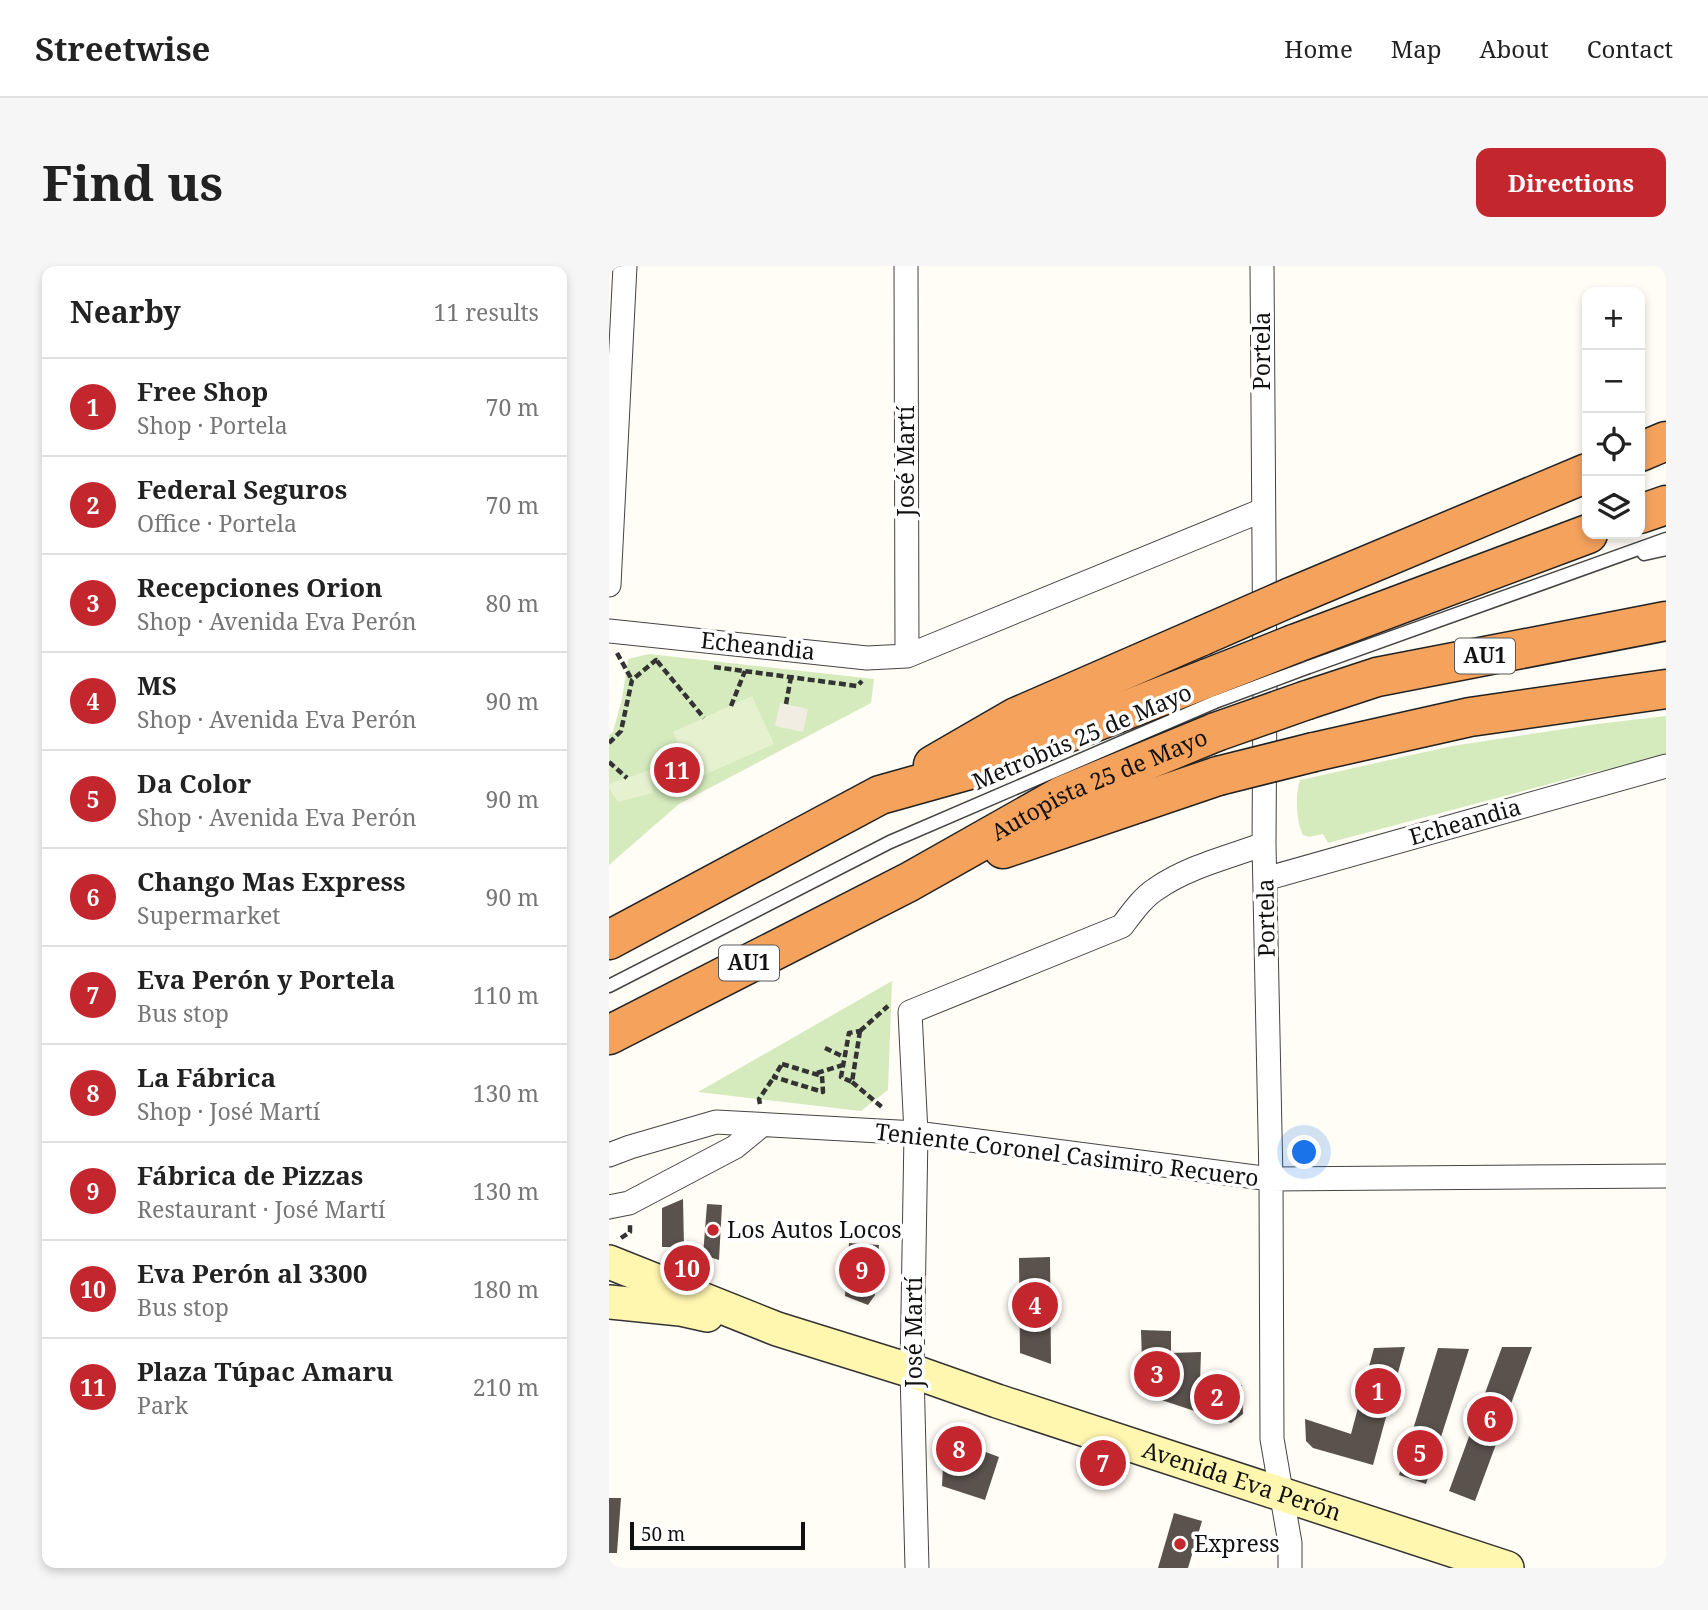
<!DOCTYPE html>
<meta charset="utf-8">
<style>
:root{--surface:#fff;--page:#f6f6f6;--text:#222;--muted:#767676;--line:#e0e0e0;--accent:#c4262e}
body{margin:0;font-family:"Noto Serif",serif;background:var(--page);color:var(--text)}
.controls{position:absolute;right:21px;top:21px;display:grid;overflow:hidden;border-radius:14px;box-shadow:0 4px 10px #0003}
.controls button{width:63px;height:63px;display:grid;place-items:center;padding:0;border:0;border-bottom:2px solid var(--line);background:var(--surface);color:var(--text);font:35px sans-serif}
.scale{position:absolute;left:21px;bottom:18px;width:175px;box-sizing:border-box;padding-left:7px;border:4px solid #111;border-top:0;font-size:19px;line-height:24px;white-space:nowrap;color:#111;-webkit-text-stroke:5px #fff;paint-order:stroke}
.you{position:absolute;left:696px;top:887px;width:24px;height:24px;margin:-18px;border:5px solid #fff;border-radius:50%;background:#1a73e8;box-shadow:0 0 0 10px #1a73e833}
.badge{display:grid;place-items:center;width:46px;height:46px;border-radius:50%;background:var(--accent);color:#fff;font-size:23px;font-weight:700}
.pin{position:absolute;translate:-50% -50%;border:4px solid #fff;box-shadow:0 2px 7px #0006}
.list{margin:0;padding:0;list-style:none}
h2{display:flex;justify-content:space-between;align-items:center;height:91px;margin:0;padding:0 28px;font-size:30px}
h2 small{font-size:23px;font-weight:400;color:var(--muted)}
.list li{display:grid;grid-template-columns:46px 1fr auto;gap:21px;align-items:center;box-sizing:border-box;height:98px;padding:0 28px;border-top:2px solid var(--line)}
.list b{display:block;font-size:26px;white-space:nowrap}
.list p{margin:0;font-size:23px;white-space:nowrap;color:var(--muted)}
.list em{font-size:23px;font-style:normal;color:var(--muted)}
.icon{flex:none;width:38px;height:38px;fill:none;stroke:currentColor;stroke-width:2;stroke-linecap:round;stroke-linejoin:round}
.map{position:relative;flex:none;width:1057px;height:1302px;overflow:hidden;border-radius:14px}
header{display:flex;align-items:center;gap:42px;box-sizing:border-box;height:98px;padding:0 35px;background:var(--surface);border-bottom:2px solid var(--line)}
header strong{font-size:33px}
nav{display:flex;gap:38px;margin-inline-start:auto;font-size:24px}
.intro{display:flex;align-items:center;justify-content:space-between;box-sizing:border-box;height:168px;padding:0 42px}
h1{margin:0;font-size:49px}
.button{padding:18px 32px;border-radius:14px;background:var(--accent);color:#fff;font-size:24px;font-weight:700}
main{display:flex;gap:42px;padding:0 42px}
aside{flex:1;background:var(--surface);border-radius:14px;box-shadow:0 4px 10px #0003}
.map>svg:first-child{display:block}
</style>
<header>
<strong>Streetwise</strong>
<nav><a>Home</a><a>Map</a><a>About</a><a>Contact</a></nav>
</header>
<div class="intro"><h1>Find us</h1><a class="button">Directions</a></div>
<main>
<aside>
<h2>Nearby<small>11 results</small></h2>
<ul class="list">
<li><span class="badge">1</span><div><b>Free Shop</b><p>Shop · Portela</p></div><em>70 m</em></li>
<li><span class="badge">2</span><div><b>Federal Seguros</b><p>Office · Portela</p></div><em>70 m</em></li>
<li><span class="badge">3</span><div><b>Recepciones Orion</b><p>Shop · Avenida Eva Perón</p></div><em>80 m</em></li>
<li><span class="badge">4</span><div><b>MS</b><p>Shop · Avenida Eva Perón</p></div><em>90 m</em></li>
<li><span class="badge">5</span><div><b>Da Color</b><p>Shop · Avenida Eva Perón</p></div><em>90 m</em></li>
<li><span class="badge">6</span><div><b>Chango Mas Express</b><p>Supermarket</p></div><em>90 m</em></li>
<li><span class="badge">7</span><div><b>Eva Perón y Portela</b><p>Bus stop</p></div><em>110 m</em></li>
<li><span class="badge">8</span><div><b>La Fábrica</b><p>Shop · José Martí</p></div><em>130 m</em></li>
<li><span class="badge">9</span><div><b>Fábrica de Pizzas</b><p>Restaurant · José Martí</p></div><em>130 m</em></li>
<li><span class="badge">10</span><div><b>Eva Perón al 3300</b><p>Bus stop</p></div><em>180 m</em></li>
<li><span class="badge">11</span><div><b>Plaza Túpac Amaru</b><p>Park</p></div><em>210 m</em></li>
</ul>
</aside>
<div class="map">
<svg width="1057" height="1302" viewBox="0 0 1057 1302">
<rect width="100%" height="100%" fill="#fffdf5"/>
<path fill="#d5ebbd" d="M 40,388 L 265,413 L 262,437 L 70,538 L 0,599 L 0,469 L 4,466 L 13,433 L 19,393 Z
M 1057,450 L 1057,493 L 985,506 L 719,577 L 714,568 L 700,571 L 694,569 C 687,556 686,528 691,514 L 843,480 L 988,458 Z
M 283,715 L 279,824 L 252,845 L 89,826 Z"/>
<path fill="#e6f2cf" d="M 143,430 L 165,478 L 86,513 L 64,466 Z
M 41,504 L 44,527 L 9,536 L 0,522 L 0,518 Z"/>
<path fill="#f1ede2" d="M 171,437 L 199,443 L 194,466 L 166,460 Z"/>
<path fill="#5a524d" d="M 74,933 L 75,981 L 53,981 L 53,942 Z
M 98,938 L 113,939 L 110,994 L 94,989 Z
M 240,977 L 270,979 L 266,1029 L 259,1039 L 236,1030 Z
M 441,991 L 442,1098 L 411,1087 L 410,992 Z
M 532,1064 L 562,1065 L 562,1087 L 592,1086 L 591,1116 L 633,1119 L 634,1148 L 622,1157 L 534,1128 Z
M 796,1081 L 764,1199 L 704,1182 L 697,1175 L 696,1153 L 742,1168 L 765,1082 Z
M 893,1081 L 923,1081 L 866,1235 L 840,1225 Z
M 829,1082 L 860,1083 L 817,1218 L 790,1209 Z
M 342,1173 L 390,1191 L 376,1234 L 333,1220 L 335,1178 Z
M 0,1232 L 12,1232 L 8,1287 L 0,1287 Z
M 565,1247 L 593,1255 L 579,1302 L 549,1302 Z"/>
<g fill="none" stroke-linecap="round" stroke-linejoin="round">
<g stroke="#444" stroke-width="15">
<path id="service" d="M 1035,288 L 1057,283
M 700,401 L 1057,273
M 0,720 L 281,576 L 606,436"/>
</g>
<g stroke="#444" stroke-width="25">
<path id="minor" d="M 297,0 L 298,390
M 653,0 L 656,424 L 655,578 L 662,913 L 663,1173 L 681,1277 L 681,1302
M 0,319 L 16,0
M 0,365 L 258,392 L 298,390 L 654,244
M 656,613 L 1057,500
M 0,889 L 21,881 L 107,856 L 307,867 L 662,913 L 1057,910
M 0,941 L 20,937 L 126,881 L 153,859
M 308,1302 L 303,1105 L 307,867 L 301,746 L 513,660 C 523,647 533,632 547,623 C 578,601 620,591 655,578"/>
</g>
<g stroke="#333" stroke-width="36">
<g id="secondary">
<path id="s1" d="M 0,996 L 168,1063 L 303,1105 L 388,1135 L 898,1302"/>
<path d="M 0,1036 L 71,1043 L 98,1049"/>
</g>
</g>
<g stroke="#222" stroke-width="41">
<g id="motorway">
<path d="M 1031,186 L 1057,175"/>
<path d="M 1031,248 L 1057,239"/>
<path d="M 682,331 L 978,207"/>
<path d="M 685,378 L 979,268"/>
<path d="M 698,434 L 768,411 L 1057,355"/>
<path d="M 705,486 L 861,451 L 1057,423"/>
<path d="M 324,499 L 407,451 L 593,370"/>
<path d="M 394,583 L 609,510"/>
<path d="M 0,674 L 271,529 L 371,501 L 599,412"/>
<path id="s2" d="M 0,769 L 300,616 L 454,529 L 607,466"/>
</g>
</g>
<path stroke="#333" stroke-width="4.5" stroke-dasharray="7 3.5" stroke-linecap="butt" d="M 8,387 L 23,414
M 48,395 L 95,452
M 105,401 L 248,420 L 253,415
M 177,438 L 182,411
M 122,440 L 136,405
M 0,477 L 12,465 L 23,414 L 47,394 L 51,395
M 0,496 L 18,512
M 251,765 L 243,816 L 232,811 L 240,767 Z
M 251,765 L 279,740
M 216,782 L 235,791
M 173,798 L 213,810 L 214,826 L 165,811 Z
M 208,807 L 234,799
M 243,816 L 274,842
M 151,838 L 150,833 L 165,811
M 12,972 L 21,966 L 21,957"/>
<use href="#service" stroke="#fff" stroke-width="12"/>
<use href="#minor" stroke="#fff" stroke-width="23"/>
<use href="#secondary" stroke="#fff6b0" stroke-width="33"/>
<use href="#motorway" stroke="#f5a25d" stroke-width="38"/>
<g stroke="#444" stroke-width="15" stroke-linecap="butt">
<path id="service-bridge" d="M 606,436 L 700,401"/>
</g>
<g stroke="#222" stroke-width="41" stroke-linecap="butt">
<path id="motorway-bridge" d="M 593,370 L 682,331
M 599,412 L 685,378
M 607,466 L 698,434
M 609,510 L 705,486"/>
</g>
<use href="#service-bridge" stroke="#fff" stroke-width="12"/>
<use href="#motorway-bridge" stroke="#f5a25d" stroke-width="38"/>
</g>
<g fill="#c4262e" stroke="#fff" stroke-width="2.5">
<circle cx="104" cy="964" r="7"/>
<circle cx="571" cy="1278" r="7"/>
</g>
<g text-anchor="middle" stroke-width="7" stroke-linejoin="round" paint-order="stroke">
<g fill="#fff" stroke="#585858" stroke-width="2">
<rect x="846" y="372.5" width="60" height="35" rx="5"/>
<rect x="110" y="679.5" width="60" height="35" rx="5"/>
</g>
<g font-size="21" font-weight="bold" fill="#111">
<text x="876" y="397">AU1</text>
<text x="140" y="704">AU1</text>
</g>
<g font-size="23" fill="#111" stroke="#fff">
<text transform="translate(653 85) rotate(-90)" y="8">Portela</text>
<text transform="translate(297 195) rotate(-90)" y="8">José Martí</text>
<text transform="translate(149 380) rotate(6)" y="8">Echeandia</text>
<text transform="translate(473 471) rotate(-23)" y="8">Metrobús 25 de Mayo</text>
<text dy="8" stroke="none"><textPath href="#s2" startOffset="551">Autopista 25 de Mayo</textPath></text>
<text transform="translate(856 556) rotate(-16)" y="8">Echeandia</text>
<text transform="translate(657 652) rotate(-91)" y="8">Portela</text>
<text transform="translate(458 889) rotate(7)" y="8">Teniente Coronel Casimiro Recuero</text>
<text transform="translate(305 1066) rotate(-90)" y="8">José Martí</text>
<text dy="8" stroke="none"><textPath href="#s1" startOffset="670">Avenida Eva Perón</textPath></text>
</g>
<g font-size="23" fill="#111" stroke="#fff" text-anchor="start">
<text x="118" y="972">Los Autos Locos</text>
<text x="585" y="1286">Express</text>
</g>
</g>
</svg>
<div class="controls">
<button>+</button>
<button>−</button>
<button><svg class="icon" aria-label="locate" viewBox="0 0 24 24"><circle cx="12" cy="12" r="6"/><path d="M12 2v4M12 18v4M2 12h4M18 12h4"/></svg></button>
<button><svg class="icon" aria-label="layers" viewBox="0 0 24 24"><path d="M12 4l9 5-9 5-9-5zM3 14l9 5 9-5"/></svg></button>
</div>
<div class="scale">50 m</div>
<div class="you"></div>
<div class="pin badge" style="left:769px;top:1125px">1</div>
<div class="pin badge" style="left:608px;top:1131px">2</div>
<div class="pin badge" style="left:548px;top:1108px">3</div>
<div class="pin badge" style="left:426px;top:1039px">4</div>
<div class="pin badge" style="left:811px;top:1187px">5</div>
<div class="pin badge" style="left:881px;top:1153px">6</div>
<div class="pin badge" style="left:494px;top:1197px">7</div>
<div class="pin badge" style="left:350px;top:1183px">8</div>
<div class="pin badge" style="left:253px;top:1004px">9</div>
<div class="pin badge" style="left:78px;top:1002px">10</div>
<div class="pin badge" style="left:68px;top:504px">11</div>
</div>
</main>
